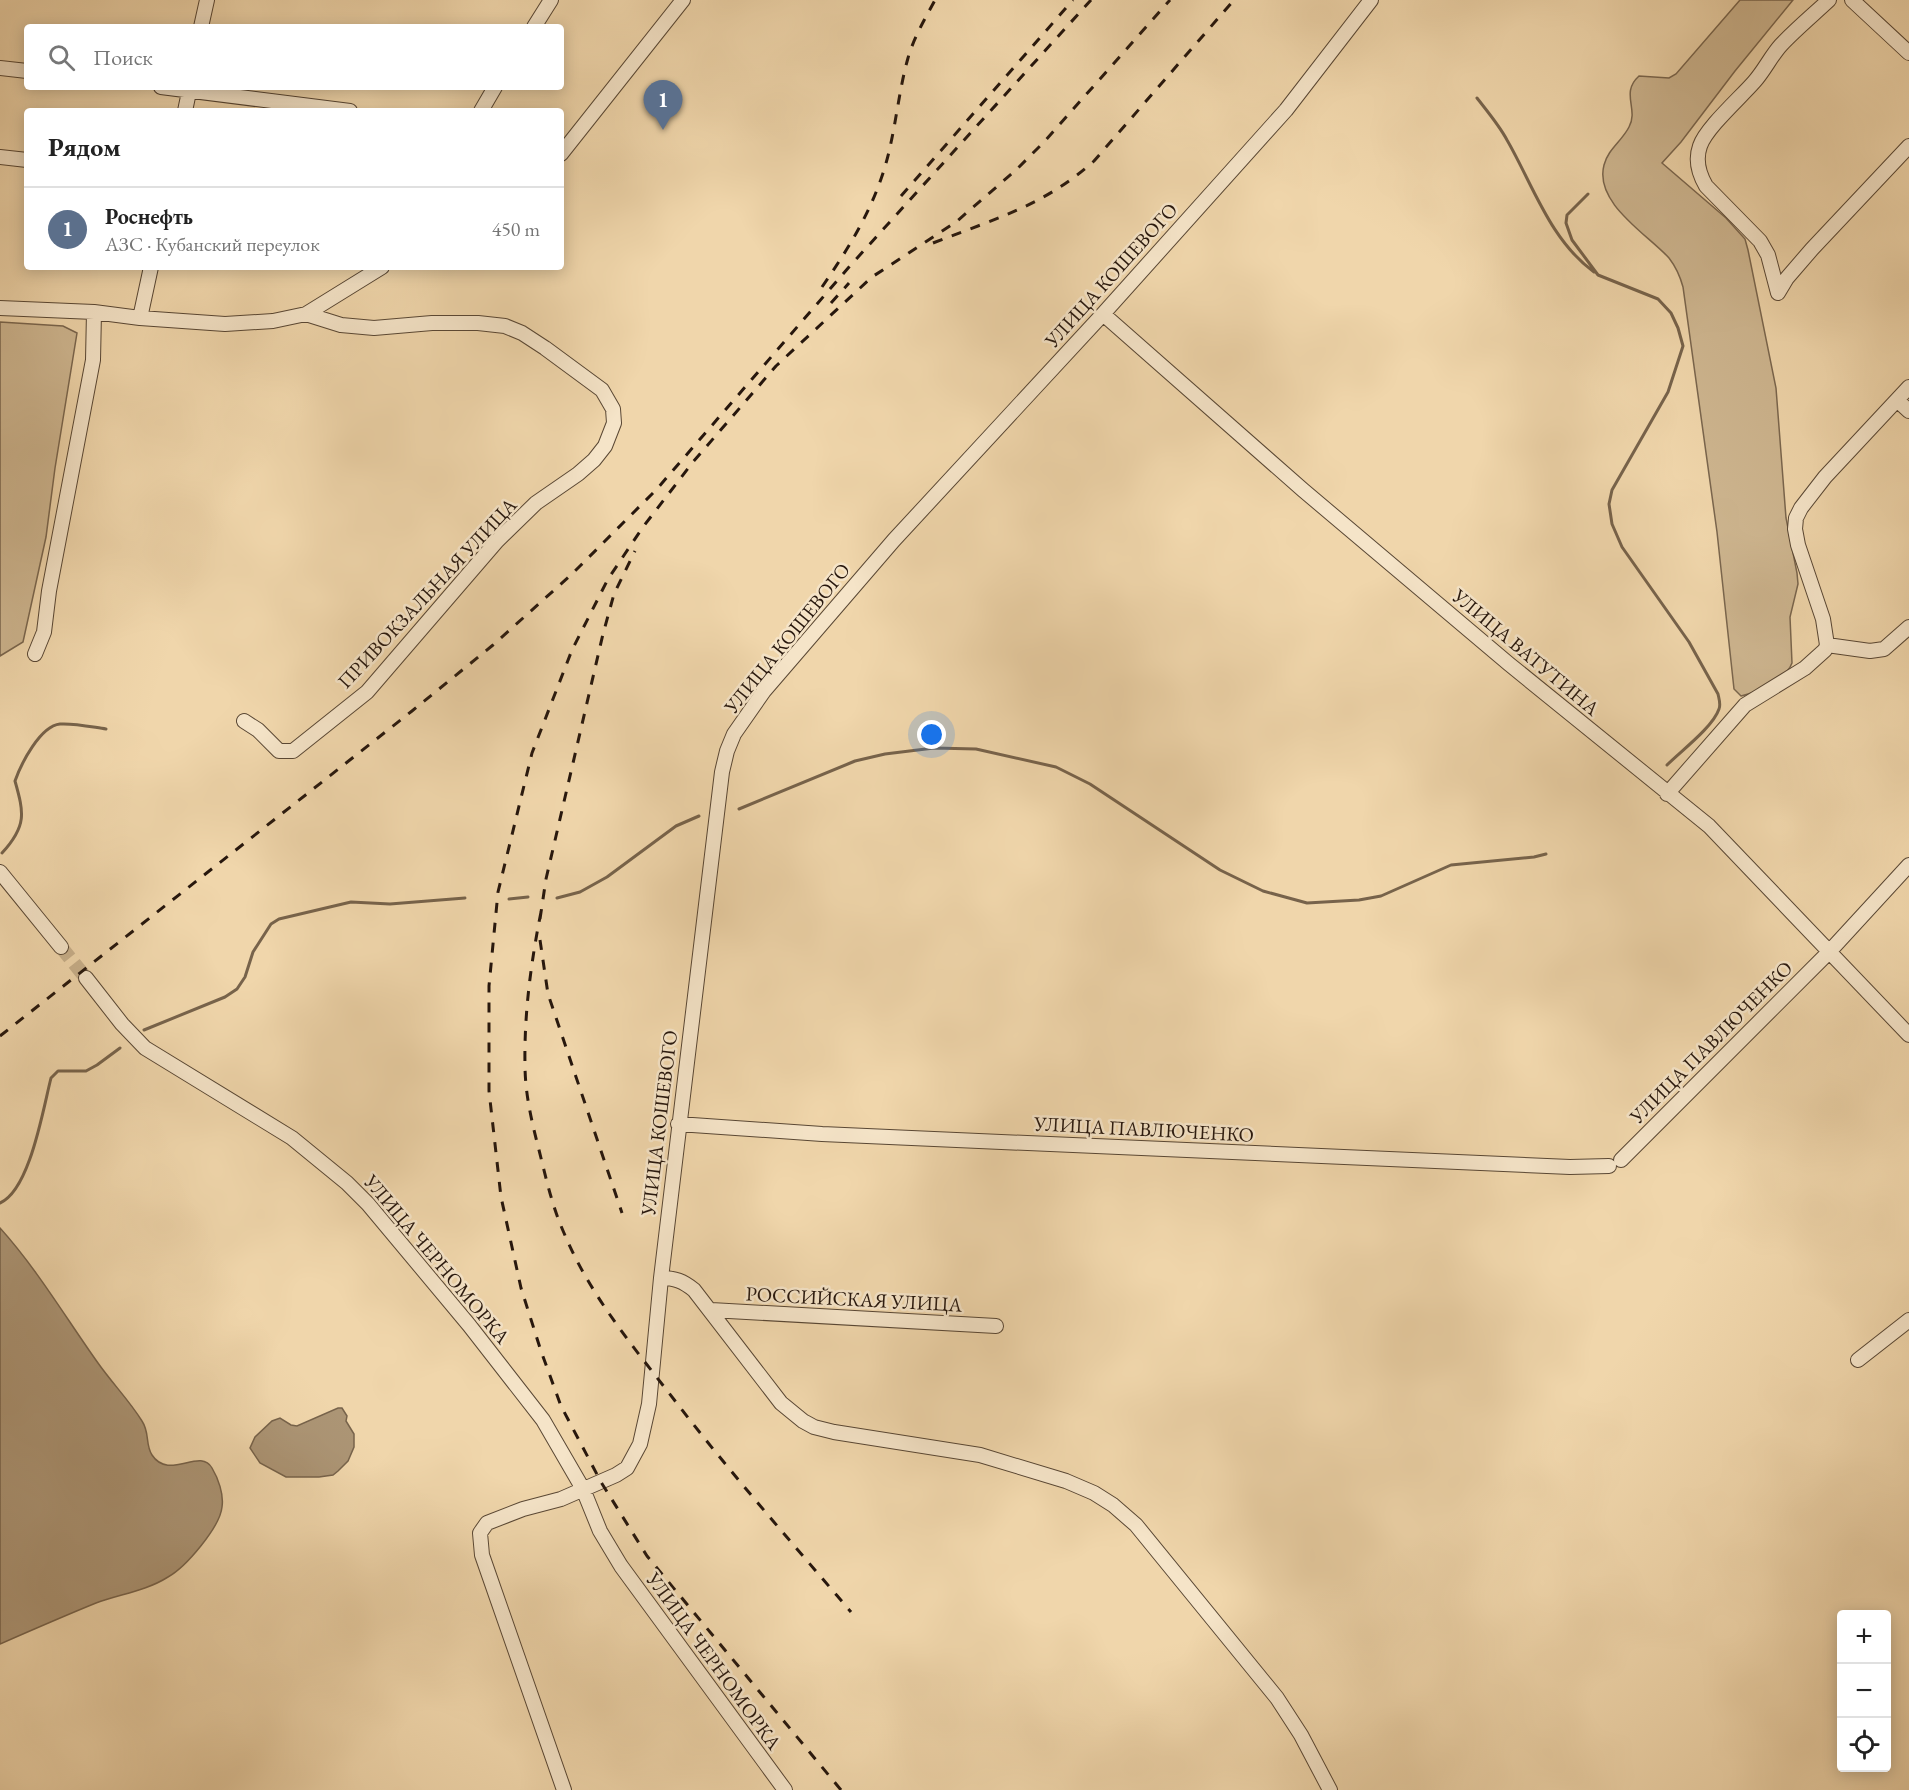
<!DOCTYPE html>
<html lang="ru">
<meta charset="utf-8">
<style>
:root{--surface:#fff;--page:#f2f2f2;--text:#222;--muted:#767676;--line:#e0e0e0;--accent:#0b8043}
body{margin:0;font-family:"EB Garamond",serif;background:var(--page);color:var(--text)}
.controls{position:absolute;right:18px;bottom:18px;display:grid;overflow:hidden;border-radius:6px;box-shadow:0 3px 15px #0003}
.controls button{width:54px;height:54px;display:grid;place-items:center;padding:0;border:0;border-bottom:2px solid var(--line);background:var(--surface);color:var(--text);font:30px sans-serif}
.you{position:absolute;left:932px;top:735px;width:21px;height:21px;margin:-15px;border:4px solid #fff;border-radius:50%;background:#1a73e8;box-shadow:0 0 0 9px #1a73e833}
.badge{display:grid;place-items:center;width:39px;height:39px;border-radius:50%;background:var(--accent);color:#fff;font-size:20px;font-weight:700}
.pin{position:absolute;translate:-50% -50px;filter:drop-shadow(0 2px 3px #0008)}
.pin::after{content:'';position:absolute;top:32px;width:21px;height:18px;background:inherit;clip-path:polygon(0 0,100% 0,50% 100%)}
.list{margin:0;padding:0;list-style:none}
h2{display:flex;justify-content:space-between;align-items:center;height:78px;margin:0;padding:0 24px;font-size:26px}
h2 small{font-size:20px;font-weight:400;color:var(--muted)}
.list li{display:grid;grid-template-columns:39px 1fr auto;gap:18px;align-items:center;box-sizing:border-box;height:84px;padding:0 24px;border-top:2px solid var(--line)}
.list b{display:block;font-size:22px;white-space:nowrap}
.list p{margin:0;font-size:20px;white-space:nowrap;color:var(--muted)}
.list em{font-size:20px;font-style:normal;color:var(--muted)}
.icon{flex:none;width:33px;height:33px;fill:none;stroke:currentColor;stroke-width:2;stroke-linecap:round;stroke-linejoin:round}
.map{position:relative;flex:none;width:1909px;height:1790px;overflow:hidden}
.search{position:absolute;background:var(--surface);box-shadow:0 3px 15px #0003;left:24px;top:24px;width:540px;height:66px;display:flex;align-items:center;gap:15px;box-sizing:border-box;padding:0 21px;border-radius:6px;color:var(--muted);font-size:22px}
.panel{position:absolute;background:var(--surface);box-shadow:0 3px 15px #0003;left:24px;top:108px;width:540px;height:162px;border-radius:6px}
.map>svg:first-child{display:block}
</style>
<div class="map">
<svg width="1909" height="1790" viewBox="0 0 1909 1790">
<rect width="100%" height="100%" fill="#f0d6ab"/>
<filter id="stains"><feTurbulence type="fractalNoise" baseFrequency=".00333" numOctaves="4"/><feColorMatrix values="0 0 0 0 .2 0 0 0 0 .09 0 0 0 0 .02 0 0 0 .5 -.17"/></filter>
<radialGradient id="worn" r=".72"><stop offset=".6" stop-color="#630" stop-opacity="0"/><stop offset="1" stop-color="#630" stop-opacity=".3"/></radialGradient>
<path fill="#ceb690" stroke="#7a664e" stroke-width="1.5" d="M 1740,0 L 1793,0 L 1735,71 L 1681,142 L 1662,163 L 1726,218 L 1745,239 L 1748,250 L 1776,388 L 1786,518 L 1797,573 L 1798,584 L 1790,617 L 1792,663 C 1787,678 1756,693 1741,696 L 1734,689 L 1717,532 L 1683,287 C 1680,276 1676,267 1669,258 C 1647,234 1594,203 1604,165 C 1608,149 1622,141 1629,127 C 1639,109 1620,93 1639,76 L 1669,78 L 1676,74 Z
M 0,322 L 63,326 L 77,333 L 55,468 L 46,537 L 23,642 L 0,656 Z"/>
<path fill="#ac9575" stroke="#77634b" stroke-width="1.5" d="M 0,1228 C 37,1269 66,1318 98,1363 C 112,1383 129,1400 142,1421 C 150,1433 145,1444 152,1455 C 169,1481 200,1447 212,1468 C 218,1478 224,1494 222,1507 C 220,1527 186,1567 168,1577 C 146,1591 120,1594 96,1603 C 64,1616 32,1630 0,1644 Z
M 338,1408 L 342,1408 L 347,1416 L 346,1421 L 354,1434 L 354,1447 L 348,1461 L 338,1471 L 333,1475 L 319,1477 L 286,1477 L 260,1463 L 250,1448 L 255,1437 L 272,1421 L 280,1418 L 291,1425 L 297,1426 Z"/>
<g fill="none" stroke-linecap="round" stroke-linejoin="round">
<path stroke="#77634b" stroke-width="3" d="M 1477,98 C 1487,111 1499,125 1507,140 C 1533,185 1550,240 1594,272
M 1588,194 L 1567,215 L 1566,223 L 1572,240 L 1598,275 L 1658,299 L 1671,313 L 1678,328 L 1683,346 L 1668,392 L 1612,490 L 1609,504 L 1612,524 L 1622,547 L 1689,642 L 1718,694 C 1719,699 1721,704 1719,709 C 1713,727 1681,751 1667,765
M 739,809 L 855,761 L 885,754 L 934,748 L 976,749 L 1056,767 L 1090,784 L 1220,870 L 1263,891 L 1307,903 L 1359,900 L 1381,896 L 1451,865 L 1534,857 L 1546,854
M 2,853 C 27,826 24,813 15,781 C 21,764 40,726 60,724 C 74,723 92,727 106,729
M 557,898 L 580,892 L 607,877 L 676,826 L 699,816
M 509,899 L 528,897
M 144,1030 L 225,997 L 237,989 L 245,977 L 253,952 L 271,924 L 279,919 L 351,902 L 390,904 L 465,898
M 0,1203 C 30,1190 43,1109 51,1078 L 58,1071 L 86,1071 L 97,1065 L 120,1048"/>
<path stroke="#c8b08b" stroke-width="14" stroke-dasharray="14 7" stroke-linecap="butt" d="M 61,947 L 86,978"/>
<g stroke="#594734" stroke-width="16">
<path id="minor" d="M 1852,0 L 1909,53
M 201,27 L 207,0
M 534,27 L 551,0
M 0,68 L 27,71
M 161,87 L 350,111
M 185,111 L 190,87
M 481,111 L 495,87
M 561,154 L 683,0
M 0,157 L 27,160
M 1778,293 L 1768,255 L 1760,241 L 1706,186 C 1699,174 1695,160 1700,146 C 1706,128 1740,98 1754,82 C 1764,71 1771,56 1781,45 C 1796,29 1813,15 1829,0
M 1778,293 L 1787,278 L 1812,249 L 1909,146
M 0,308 L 94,312 L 140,318 L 225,324 L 273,321 L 306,314 L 382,267
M 1103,314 L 1303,490 L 1509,664 L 1709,826 L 1909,1035
M 140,318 L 151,267
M 1897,400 L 1909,411
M 1827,645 L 1870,651 L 1884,649 L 1909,627
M 35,654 L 44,632 L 49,591 L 93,360 L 94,312
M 244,721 L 258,730 L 279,751 L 293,751 L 367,692 L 497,541 L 536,503 L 578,474 L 594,460 L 605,446 L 614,423 L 613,409 L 602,390 L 545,348 L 522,333 L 505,326 L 478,323 L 432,323 L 374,328 L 341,325 L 306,314
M 1667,794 L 1745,705 L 1805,668 L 1825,650 L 1827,645 L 1823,619 L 1798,545 L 1795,529 L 1796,518 L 1801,508 L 1825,477 L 1909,387
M 0,872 L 61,947
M 86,978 L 122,1024 L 145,1048 L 292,1138 L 347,1183 L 368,1204 L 469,1325 L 543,1420 L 583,1489 L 600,1531 L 621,1566 L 785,1790
M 678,1124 L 822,1134 L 1570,1167 L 1609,1166
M 1621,1160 L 1829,952 L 1909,865
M 661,1278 C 675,1278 683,1281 694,1290 L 781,1403 L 803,1421 L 814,1427 L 834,1432 L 980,1455 L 1066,1481 L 1094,1493 L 1113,1505 L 1136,1525 L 1277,1698 L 1301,1735 L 1330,1790
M 711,1310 L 996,1326
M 1858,1360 L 1909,1320
M 564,1790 L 482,1555 L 480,1533 L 487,1523 L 523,1509 L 561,1499 L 616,1475 L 627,1468 L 640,1444 L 649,1404 L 661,1278 L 722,772 L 727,751 L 734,734 L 764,691 L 894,540 L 1103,314 L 1286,110 L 1371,0"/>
</g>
<use href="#minor" stroke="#f5e4c8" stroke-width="14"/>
<path stroke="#27170d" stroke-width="3" stroke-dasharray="10 10" stroke-linecap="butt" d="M 901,196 L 1073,0
M 933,243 C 994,219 1044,206 1094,161 L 1234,0
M 822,287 C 846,252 867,219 881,179 C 895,140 897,97 908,58 C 914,37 925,19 935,0
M 831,303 L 849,283
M 541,912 C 531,962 524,1014 525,1065 C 525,1094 532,1123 539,1150 C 546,1178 552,1206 564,1233 C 591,1298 637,1351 679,1406 C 734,1477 793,1544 851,1612
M 540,919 L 546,879 L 603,634 L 614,594 L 635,551
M 540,940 L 548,994 L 622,1213
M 0,1036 L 412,711 L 493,645 L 572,574 L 656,490 L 849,267 L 1091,0
M 841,1790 L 647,1556 L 601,1482 L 561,1406 L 541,1351 L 521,1288 L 501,1197 L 489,1091 L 489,986 L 498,892 L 532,753 L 572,650 L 608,579 L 643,527 L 693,462 L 776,366 L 872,277 L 956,222 L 1016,170 L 1044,142 L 1170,0"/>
</g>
<g text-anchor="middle" stroke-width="5" stroke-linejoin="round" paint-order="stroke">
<g font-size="20" fill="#27170d" stroke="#f5e4c8">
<text transform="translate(1111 275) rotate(-48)" y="7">УЛИЦА КОШЕВОГО</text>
<text transform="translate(427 593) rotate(-47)" y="7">ПРИВОКЗАЛЬНАЯ УЛИЦА</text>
<text transform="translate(787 638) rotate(-51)" y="7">УЛИЦА КОШЕВОГО</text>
<text transform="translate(1526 652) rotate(40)" y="7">УЛИЦА ВАТУТИНА</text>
<text transform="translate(1711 1042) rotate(-45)" y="7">УЛИЦА ПАВЛЮЧЕНКО</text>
<text transform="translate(659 1123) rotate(-83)" y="7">УЛИЦА КОШЕВОГО</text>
<text transform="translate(1144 1129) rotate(3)" y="7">УЛИЦА ПАВЛЮЧЕНКО</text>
<text transform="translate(437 1259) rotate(50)" y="7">УЛИЦА ЧЕРНОМОРКА</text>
<text transform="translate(854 1299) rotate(3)" y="7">РОССИЙСКАЯ УЛИЦА</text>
<text transform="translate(714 1661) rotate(54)" y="7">УЛИЦА ЧЕРНОМОРКА</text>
</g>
</g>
<rect width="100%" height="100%" filter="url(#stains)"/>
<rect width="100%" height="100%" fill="url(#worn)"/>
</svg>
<div class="controls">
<button>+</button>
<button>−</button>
<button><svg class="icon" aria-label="locate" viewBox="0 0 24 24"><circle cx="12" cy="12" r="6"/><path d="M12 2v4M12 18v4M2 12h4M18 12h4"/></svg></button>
</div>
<div class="you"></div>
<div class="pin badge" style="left:663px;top:130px;background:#5c6f8a">1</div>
<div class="search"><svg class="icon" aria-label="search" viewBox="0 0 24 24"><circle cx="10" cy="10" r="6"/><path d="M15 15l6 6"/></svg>Поиск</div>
<section class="panel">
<h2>Рядом<small></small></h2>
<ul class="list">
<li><span class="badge" style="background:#5c6f8a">1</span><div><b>Роснефть</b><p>АЗС · Кубанский переулок</p></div><em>450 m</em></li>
</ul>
</section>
</div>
